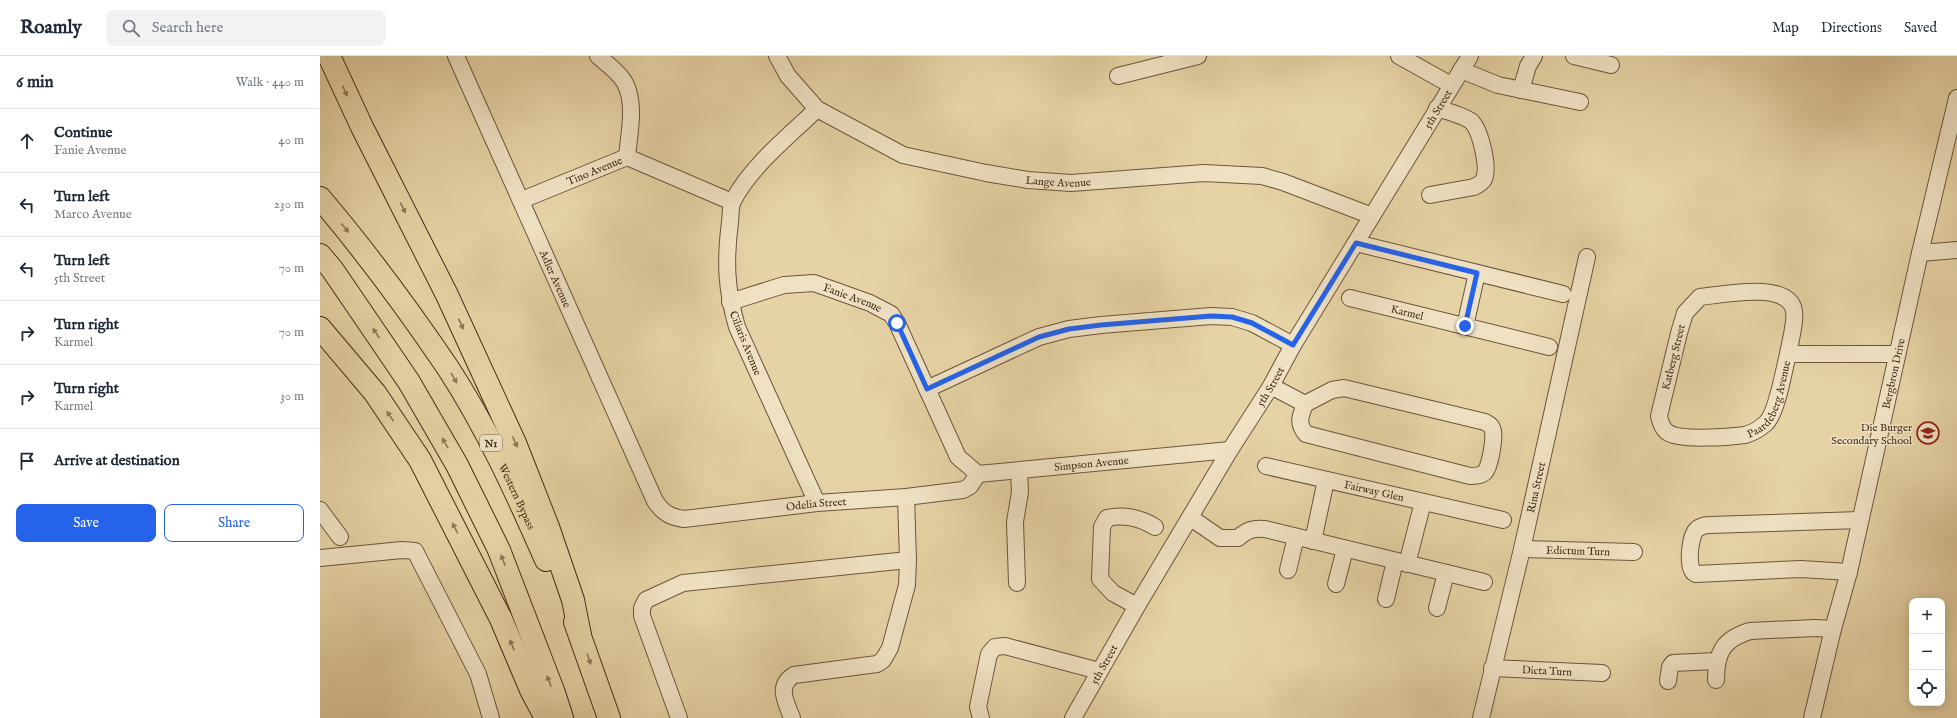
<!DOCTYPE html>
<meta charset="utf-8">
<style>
:root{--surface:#fff;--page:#f2f2f3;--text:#1f2937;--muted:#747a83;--line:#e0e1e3;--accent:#2563eb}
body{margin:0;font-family:"IM FELL English",serif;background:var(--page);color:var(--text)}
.controls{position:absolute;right:12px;bottom:12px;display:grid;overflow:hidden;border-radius:8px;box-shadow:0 2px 10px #0003}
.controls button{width:36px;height:36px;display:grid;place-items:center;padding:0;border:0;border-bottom:1px solid var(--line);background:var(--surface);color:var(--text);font:20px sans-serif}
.stop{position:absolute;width:12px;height:12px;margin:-9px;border:3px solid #2563eb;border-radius:50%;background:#fff}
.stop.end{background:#2563eb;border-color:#fff;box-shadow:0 1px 4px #0008}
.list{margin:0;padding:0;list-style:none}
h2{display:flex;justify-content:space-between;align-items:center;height:52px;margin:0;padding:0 16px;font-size:17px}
h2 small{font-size:13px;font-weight:400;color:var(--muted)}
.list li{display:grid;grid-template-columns:26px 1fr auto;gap:12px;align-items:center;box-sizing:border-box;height:64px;padding:0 16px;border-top:1px solid var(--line)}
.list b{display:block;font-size:15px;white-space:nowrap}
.list p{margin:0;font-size:13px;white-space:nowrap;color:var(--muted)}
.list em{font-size:13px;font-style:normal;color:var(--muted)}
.actions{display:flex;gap:8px;padding:12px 16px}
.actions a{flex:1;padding:9px 0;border:1px solid var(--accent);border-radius:8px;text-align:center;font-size:14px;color:var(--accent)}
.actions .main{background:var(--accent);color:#fff}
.icon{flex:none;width:22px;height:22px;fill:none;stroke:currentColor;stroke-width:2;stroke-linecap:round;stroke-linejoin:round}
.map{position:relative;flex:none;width:1637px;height:662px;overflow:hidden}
header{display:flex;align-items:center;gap:24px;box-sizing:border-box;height:56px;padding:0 20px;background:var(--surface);border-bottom:1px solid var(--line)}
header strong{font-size:19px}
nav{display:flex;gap:22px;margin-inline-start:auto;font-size:14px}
.search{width:280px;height:36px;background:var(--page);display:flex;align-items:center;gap:10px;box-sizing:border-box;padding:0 14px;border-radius:8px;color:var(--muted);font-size:15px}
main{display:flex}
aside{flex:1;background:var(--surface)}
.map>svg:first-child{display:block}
</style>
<header>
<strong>Roamly</strong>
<div class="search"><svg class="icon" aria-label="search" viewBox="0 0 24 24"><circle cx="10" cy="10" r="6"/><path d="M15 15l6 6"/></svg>Search here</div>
<nav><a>Map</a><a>Directions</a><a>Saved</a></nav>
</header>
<main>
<aside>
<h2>6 min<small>Walk · 440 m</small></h2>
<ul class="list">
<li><svg class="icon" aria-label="ahead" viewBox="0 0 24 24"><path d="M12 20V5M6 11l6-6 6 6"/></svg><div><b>Continue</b><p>Fanie Avenue</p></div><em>40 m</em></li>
<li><svg class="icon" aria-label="left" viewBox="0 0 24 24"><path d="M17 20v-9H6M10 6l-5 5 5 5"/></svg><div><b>Turn left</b><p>Marco Avenue</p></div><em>230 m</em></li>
<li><svg class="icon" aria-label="left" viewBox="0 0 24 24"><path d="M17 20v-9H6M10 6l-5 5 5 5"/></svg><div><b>Turn left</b><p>5th Street</p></div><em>70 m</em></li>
<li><svg class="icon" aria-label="right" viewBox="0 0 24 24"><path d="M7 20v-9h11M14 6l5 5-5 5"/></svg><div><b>Turn right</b><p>Karmel</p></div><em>70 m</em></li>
<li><svg class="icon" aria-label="right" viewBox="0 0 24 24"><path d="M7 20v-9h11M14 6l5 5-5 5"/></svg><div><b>Turn right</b><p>Karmel</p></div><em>30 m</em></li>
<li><svg class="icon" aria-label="arrive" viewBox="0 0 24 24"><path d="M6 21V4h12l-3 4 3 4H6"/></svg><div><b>Arrive at destination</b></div></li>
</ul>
<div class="actions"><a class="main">Save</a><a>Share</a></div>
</aside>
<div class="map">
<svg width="1637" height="662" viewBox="0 0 1637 662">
<rect width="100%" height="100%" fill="#e6d3a5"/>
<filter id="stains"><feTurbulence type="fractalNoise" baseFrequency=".005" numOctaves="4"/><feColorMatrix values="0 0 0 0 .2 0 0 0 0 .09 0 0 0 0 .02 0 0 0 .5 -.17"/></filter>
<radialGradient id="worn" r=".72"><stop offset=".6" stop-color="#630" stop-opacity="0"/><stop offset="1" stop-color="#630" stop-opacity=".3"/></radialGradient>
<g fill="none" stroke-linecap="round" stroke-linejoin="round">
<g stroke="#6c563b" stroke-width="18">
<g id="minor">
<path id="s1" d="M 136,0 L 335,445 C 343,457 350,461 364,463 L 497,447 L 586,441 L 643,434 L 650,430 L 658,418"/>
<path d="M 278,0 C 287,8 299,16 305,27 C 316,48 309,78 307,101"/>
<path id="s2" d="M 457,0 L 468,20 L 497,53 L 583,99 L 666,117 L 708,124 L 751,127 L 884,117 L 942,120 L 963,126 L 1052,160"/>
<path d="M 1079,0 L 1131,29"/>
<path d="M 1254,0 L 1291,9"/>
<path d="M 1141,14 L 1178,29 L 1260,46"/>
<path d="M 798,20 L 878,0"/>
<path d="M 1201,34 L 1208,10 L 1214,0"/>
<path d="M 1110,139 L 1154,131 C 1158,129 1162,127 1164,123 C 1169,111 1161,76 1152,66 C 1146,60 1126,55 1117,52"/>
<path id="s3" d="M 202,144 L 307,101 L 412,146"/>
<path d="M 1036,187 L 1243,238"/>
<path d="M 1600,197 L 1637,194"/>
<path id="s4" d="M 1030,242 L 1229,291"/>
<path id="s5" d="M 410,246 L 464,229 L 494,227 L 550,247 L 571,258 L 577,267 L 638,401 L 658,418 L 910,394"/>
<path d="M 1145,270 L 1157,217"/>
<path id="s6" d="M 1468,298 C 1470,286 1476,266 1474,255 C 1469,224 1401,239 1380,241 L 1365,257 L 1359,277 L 1339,360 C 1340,365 1342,372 1347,376 C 1358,385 1410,381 1425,379 C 1432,377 1441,372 1446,367 C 1457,357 1464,313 1468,298 L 1577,298"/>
<path d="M 951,330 L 985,348 C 980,361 977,367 986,378 L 1150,420 C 1155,420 1161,420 1165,416 C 1170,410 1176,379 1172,372 C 1171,369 1168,368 1165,366 L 1024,332 L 1012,334 L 985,348"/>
<path d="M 607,333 L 719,281 L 749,273 L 781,269 L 891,260 L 912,261 L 932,267 L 973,289"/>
<path id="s7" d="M 946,410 L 1183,464"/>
<path d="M 497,447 L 417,271 C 406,233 405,205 410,166 C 411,159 410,150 413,145 C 430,111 470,79 497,53"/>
<path d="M 0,454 L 20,481"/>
<path d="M 871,462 L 900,482 L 918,482 C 927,474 933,472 945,473 L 1164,526"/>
<path d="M 993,485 L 1006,424"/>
<path id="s8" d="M 1202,493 L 1314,496"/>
<path d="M 0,502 L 82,494 L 95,495 L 158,618 L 171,662"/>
<path d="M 1087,508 L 1103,446"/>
<path d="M 968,514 L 976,481"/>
<path d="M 1529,516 L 1481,513 L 1376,518 L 1373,516 C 1367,508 1370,479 1377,473 C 1381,470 1385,469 1389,469 L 1540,464"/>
<path d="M 697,527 L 695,466 L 700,436 L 699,415"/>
<path d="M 1016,528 L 1025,493"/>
<path d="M 1066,543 L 1075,505"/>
<path d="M 817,550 L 793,537 L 780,523 L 782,471 L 787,462 C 803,458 821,462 835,471"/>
<path d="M 1117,552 L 1126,517"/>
<path id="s9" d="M 1172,612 L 1282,617"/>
<path d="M 1396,624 C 1396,597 1403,583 1430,575 L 1495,572 L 1513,573"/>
<path d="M 1348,625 L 1350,611 L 1353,607 L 1397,605"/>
<path d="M 359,662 L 322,560 L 322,552 L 326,544 L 363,527 L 588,504"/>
<path d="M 472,662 C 466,646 456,630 474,619 L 557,608 L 563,604 L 570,592 L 587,529 L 588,504 L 586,441"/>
<path d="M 661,662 L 658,651 L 669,598 L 675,591 L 685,590 L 779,615"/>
<path id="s10" d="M 753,662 L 817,550 L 910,394 L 951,330 L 973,289 L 1150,0"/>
<path id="s11" d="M 1161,662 L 1202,493 L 1267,201"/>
<path id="s12" d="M 1492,662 L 1513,573 L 1529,516 L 1600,197 L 1637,42"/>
</g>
</g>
<g stroke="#442c18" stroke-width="24">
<g id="highway">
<path d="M 9,0 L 42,71 L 127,239 L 195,387 L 228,471 L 253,544 L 260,579"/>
<path id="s13" d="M 0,142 C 46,196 88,253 128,312 C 167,372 197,438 226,504"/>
<path d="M 0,199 L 12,213 L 89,326 L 137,409 L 179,494 L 234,637 L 242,662"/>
<path d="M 0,272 L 55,337 L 100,404 L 181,563 L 211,634 L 226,662"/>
<path d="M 255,566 L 289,662"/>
</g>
</g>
<use href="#minor" stroke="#efe2c4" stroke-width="16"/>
<use href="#highway" stroke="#e6d3a5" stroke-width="22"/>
</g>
<defs><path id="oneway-solid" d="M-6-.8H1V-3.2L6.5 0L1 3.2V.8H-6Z"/></defs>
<g fill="#8d7757">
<use href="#oneway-solid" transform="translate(25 35) rotate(66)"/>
<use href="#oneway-solid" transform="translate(83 152) rotate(63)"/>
<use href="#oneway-solid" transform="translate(25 172) rotate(50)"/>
<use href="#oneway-solid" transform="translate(141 268) rotate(65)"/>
<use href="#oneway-solid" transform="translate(56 277) rotate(-124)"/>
<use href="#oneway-solid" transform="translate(134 322) rotate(60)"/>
<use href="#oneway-solid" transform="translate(70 360) rotate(-124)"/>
<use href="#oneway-solid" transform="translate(195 386) rotate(66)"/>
<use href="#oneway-solid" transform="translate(125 387) rotate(-120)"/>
<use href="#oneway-solid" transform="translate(135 472) rotate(-117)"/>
<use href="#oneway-solid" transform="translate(183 504) rotate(-111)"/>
<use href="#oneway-solid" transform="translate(192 589) rotate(-113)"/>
<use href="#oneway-solid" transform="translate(269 603) rotate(71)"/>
<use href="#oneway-solid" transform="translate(229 625) rotate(-111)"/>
</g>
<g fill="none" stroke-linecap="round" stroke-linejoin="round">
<path stroke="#2563eb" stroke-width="5" d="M 577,267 L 607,333 L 719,281 L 749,273 L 781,269 L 891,260 L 912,261 L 932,267 L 973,289 L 1036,187 L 1157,217 L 1145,270"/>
</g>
<defs>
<g id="school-ring" transform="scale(1.15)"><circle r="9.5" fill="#efe2c4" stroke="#8f2418" stroke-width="1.5"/><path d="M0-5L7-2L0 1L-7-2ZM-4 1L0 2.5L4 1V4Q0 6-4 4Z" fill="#8f2418"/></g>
</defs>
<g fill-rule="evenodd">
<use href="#school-ring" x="1608" y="377"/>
</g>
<g text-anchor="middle" stroke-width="3" stroke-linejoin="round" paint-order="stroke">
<rect fill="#efe2c4" stroke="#77634c" stroke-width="1" x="160" y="379" width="22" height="16" rx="3"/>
<g font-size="10" font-weight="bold" fill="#442c18">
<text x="171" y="391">N1</text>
</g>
<g font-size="11" fill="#442c18" stroke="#efe2c4">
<text dy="4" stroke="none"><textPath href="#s10" startOffset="710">5th Street</textPath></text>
<text dy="4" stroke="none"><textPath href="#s3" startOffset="78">Tino Avenue</textPath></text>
<text dy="4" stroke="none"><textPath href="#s2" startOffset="322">Lange Avenue</textPath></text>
<text dy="4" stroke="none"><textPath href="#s1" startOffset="244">Adler Avenue</textPath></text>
<text dy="4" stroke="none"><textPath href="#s5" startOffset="128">Fanie Avenue</textPath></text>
<text dy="4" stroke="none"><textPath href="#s4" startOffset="59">Karmel</textPath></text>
<text transform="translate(426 287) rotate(68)" y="4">Ciliaris Avenue</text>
<text transform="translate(1353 301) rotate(-76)" y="4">Katberg Street</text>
<text dy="4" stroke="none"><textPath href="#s12" startOffset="354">Bergbron Drive</textPath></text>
<text dy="4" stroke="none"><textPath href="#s10" startOffset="386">5th Street</textPath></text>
<text dy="4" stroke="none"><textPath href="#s6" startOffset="418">Paardeberg Avenue</textPath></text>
<text dy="4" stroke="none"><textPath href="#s5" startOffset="468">Simpson Avenue</textPath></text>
<text dy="4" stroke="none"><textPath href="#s11" startOffset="237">Rina Street</textPath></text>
<text dy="4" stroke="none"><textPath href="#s7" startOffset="111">Fairway Glen</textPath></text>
<text dy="4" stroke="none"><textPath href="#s13" startOffset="359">Western Bypass</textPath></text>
<text dy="4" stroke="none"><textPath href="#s1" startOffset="656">Odelia Street</textPath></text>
<text dy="4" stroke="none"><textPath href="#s8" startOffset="56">Edictum Turn</textPath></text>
<text dy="4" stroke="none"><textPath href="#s10" startOffset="62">5th Street</textPath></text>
<text dy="4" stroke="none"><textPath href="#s9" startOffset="55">Dicta Turn</textPath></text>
</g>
<g font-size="11" fill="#442c18" stroke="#efe2c4" text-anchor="end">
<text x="1592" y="375">Die Burger<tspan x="1592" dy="13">Secondary School</tspan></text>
</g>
</g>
<rect width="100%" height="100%" filter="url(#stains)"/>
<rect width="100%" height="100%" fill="url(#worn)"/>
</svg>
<div class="controls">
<button>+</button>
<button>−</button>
<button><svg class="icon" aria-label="locate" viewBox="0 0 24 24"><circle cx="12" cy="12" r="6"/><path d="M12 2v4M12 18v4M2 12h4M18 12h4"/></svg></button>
</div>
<div class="stop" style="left:577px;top:267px"></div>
<div class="stop end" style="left:1145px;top:270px"></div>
</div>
</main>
